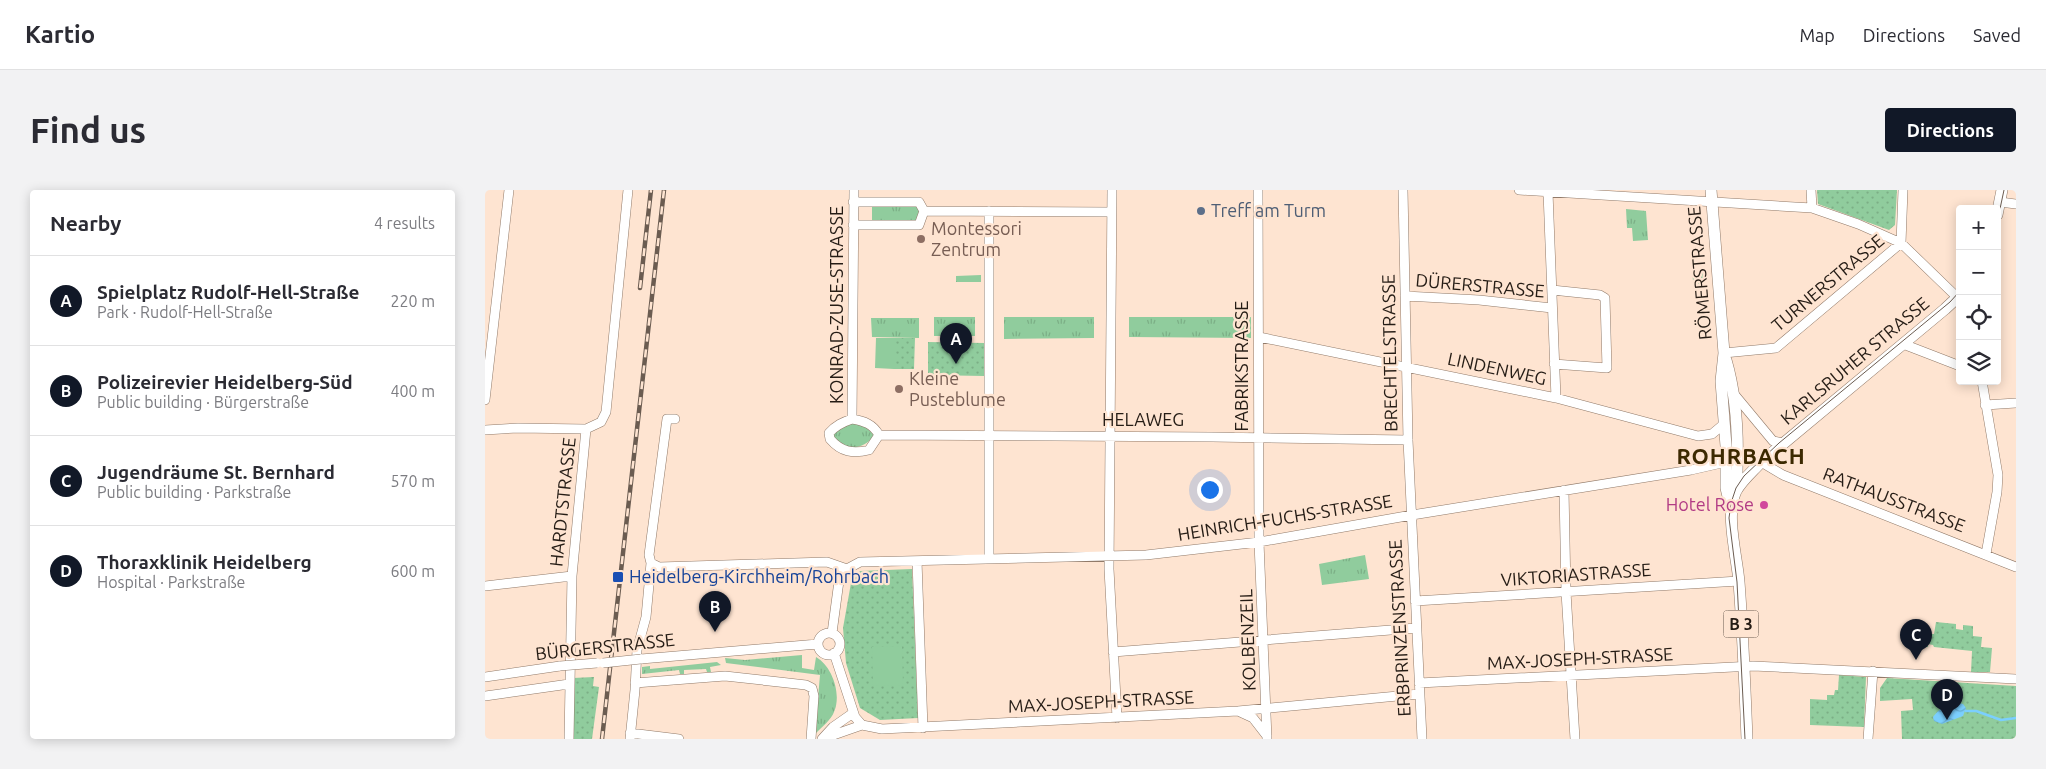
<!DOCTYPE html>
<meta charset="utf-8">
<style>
:root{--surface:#fff;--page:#f2f2f3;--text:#2b2b33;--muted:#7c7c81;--line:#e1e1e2;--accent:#111827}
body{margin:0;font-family:Ubuntu,sans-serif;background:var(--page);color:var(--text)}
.controls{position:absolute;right:15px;top:15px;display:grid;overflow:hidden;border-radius:5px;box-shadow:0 2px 12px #0003}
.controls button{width:45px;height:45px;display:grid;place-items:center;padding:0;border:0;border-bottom:1px solid var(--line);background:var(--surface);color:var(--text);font:25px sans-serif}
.you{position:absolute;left:724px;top:299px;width:18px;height:18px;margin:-12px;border:4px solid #fff;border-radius:50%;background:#1a73e8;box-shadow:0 0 0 8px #1a73e833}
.badge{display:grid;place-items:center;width:32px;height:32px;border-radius:50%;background:var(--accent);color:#fff;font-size:16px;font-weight:700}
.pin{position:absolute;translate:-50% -41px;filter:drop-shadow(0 1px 2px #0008)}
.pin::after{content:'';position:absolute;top:26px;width:18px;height:15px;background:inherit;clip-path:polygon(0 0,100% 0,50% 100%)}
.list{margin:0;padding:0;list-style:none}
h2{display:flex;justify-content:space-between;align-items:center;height:65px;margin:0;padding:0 20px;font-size:21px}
h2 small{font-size:16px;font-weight:400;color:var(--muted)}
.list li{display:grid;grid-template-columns:32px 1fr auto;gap:15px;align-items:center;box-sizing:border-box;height:90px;padding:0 20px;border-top:1px solid var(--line)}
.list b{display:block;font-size:19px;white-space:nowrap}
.list p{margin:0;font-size:16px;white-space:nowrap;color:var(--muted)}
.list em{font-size:16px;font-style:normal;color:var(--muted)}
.icon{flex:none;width:28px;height:28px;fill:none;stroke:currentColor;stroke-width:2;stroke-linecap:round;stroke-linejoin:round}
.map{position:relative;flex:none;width:1531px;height:549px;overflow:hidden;border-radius:5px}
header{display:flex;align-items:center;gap:30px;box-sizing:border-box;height:70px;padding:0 25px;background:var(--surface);border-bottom:1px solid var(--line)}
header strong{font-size:24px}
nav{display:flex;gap:28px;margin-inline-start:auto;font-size:18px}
.intro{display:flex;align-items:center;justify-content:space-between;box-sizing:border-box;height:120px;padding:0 30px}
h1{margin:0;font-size:35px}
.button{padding:12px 22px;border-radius:5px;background:var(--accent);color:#fff;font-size:18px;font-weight:700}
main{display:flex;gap:30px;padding:0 30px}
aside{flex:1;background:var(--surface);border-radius:5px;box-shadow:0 2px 12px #0003}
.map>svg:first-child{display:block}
</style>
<header>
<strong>Kartio</strong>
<nav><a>Map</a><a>Directions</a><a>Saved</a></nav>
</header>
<div class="intro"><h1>Find us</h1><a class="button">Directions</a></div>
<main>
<aside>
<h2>Nearby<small>4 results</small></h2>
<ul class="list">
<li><span class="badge">A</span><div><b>Spielplatz Rudolf-Hell-Straße</b><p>Park · Rudolf-Hell-Straße</p></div><em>220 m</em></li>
<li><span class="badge">B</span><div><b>Polizeirevier Heidelberg-Süd</b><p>Public building · Bürgerstraße</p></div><em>400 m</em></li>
<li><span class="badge">C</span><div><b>Jugendräume St. Bernhard</b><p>Public building · Parkstraße</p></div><em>570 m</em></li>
<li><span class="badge">D</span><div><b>Thoraxklinik Heidelberg</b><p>Hospital · Parkstraße</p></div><em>600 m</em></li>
</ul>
</aside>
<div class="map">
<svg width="1531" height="549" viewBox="0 0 1531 549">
<defs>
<pattern id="grass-tufts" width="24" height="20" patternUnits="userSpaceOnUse" patternTransform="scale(1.25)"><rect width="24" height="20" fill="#90cc9d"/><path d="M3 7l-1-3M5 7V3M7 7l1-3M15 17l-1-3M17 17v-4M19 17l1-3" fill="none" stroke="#7caf86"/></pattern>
<pattern id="park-dots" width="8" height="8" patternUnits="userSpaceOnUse" patternTransform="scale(1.25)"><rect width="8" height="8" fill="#90cc9d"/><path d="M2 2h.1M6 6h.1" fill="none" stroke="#7caf86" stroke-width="1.8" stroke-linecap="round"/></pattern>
<pattern id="water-waves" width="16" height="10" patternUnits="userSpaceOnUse" patternTransform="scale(1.25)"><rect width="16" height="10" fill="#7bcffe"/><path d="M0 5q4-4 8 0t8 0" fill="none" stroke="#6ab1d9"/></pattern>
</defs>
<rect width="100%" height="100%" fill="#fee4d1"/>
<path fill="url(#grass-tufts)" d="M 387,15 L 434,15 L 434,30 L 387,30 Z
M 1141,19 L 1161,21 L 1163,50 L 1148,51 L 1147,38 L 1142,38 Z
M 1207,82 L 1218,82 L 1219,98 L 1209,99 Z
M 496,85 L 496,92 L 471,92 L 471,86 Z
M 449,127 L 490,127 L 490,146 L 449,146 Z
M 519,127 L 609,127 L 609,148 L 519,149 Z
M 644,127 L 766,127 L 766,148 L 644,147 Z
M 386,128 L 434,128 L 434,148 L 387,147 Z
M 363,234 C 373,233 384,236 389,246 C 378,260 362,261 348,248 L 348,244 Z
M 880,365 L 884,389 L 837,395 L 834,374 Z
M 317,465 L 317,478 L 329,480 L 331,467 C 347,476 357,504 349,522 C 346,530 337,537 331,543 L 330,542 L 335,485 L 241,473 L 240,468 L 260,470 Z
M 232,472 L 236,475 L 225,477 L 226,482 L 222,482 L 221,479 L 199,480 L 199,484 L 195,484 L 194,480 L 157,484 L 157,477 L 165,476 L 165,479 Z"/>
<path fill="url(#park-dots)" d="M 1332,0 L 1412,0 L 1410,35 L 1404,40 L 1333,14 Z
M 409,148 L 430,148 L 429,179 L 409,179 Z
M 443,152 L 499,153 L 499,186 L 443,185 Z
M 427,379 L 433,528 L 395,530 L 375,518 L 361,473 L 358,438 L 366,393 L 375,381 Z
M 1451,432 L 1471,434 L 1471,439 L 1478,440 L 1478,435 L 1488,436 L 1488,446 L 1497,447 L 1496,457 L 1507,458 L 1505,482 L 1486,482 L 1487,461 L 1449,457 L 1448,455 L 1443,454 L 1443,457 L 1421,456 L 1423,434 L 1438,435 L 1438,444 L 1449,444 Z
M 1354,485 L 1381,487 L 1379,537 L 1325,535 L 1325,509 L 1342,510 L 1342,505 L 1349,505 L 1350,500 L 1353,500 Z
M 109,487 L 108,496 L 114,497 L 107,549 L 88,549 L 88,488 Z
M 1402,488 L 1531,496 L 1531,549 L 1417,549 L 1416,521 L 1428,520 L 1427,509 L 1395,511 L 1395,498 Z"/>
<path fill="#90cc9d" d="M 391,148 L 409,148 L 409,179 L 390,178 Z
M 417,456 L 418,495 L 388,496 L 387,457 Z"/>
<path fill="url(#water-waves)" d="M 1471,512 L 1478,514 L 1481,518 L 1478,526 L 1457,534 L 1449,531 L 1448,527 C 1453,520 1462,513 1471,512 Z"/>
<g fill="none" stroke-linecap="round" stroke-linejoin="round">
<path stroke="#7bcffe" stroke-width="2.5" d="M 1481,521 L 1491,521 L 1516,530 L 1531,528"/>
<g stroke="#917a69" stroke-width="10">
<path id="minor" d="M 627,0 L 624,379 L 632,528
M 773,0 L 774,352 L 782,549
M 918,0 L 923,250 L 937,549
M 1034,0 L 1327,18 L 1373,34 L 1416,53 L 1475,110
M 1326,0 L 1327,18
M 1063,2 L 1071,208
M 1515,12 L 1531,14
M 439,21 L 626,22
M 368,35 L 434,35 L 439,21 L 434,12 L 368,12
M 1067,100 L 1115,105 L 1120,108 L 1122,178 L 1069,174
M 920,106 L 994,110 L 1067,118
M 774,147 L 1071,208 L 1213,246 L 1227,244 L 1239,234
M 1418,154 L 1475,176
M 1239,163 L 1291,158 L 1416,53 L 1418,0
M 1497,191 L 1513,285 L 1512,302 L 1501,364
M 1249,204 L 1288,251 L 1298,253
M 0,210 L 24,0
M 1500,215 L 1531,213
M 367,229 L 369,0
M 367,229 C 379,231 388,234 394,245 L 384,260 C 368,264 356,262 345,249 L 344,243 C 351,235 358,232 367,229 Z
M 0,240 L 33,238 L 101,239
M 394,245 L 727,247 L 923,250
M 1276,272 L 1298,285 L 1531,377
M 1079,300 L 1081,402 L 1090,549
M 504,369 L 504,21
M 432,371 L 438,538
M 166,373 L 174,377 L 342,372 L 362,379
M 0,396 L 87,386
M 930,411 L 1254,391
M 347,443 L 354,391 L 362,379 L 375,372 L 661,365 L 774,352 L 927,325 L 1206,280 L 1241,272
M333 454a11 11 0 1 1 22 0a11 11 0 1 1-22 0Z
M 628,462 L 931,438
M 349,463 L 370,527 L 377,535 L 397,539 L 753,521 L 934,504
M 156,469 L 333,454
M 0,487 L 75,476
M 150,493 L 240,486 L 321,495 L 327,498 L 329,506 L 326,549
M 934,493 L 1268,476 L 1531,489
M 0,506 L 84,494
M 755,522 L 768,528 L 782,546
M 145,543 L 194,549
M 84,549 L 87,386 L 101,239 L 116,232 L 121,222 L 143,0
M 145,549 L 150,500 L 152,460 L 161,427 L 166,373 L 164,365 L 182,229 L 190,229
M 337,549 L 377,535
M 337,549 L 348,537 L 368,523
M 1383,549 L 1388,481"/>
</g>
<g stroke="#917a69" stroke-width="12">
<path id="major" d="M 1226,0 L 1239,163 L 1236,191 L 1241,256 L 1241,298 L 1246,319
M 1512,25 L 1517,0
M 1241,170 C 1253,211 1254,257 1251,300
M 1262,549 C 1260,497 1258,444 1254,392 C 1252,366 1240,325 1251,301 C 1257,290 1268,281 1276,272 L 1460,119 L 1475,105"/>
</g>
<use href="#minor" stroke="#fff" stroke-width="9"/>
<use href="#major" stroke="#fff" stroke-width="11"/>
<path stroke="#6b5c51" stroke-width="1" d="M 1512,33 L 1519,0
M 1260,549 L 1252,392 L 1244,328 L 1246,313 L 1251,298 L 1259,286 L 1294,253 L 1465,112 L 1475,101"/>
<g stroke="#6b5c51" stroke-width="4.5">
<path id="rail" d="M 155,98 L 166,0
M 117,549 L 179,0"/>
</g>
<use href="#rail" stroke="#fee4d1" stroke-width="2.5" stroke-dasharray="8" stroke-linecap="butt"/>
<g stroke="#917a69" stroke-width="10" stroke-linecap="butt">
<path id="minor-bridge" d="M 118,473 L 156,469
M 75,476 L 112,473"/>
</g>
<use href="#minor-bridge" stroke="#fff" stroke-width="9"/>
</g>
<circle fill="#5c6f8a" stroke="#fee4d1" stroke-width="2" cx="716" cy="21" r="5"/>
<g fill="#8d6e63" stroke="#fee4d1" stroke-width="2">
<circle cx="436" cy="49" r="5"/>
<circle cx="414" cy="199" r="5"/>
</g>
<circle fill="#d1479c" stroke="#fee4d1" stroke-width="2" cx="1279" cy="315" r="5"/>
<rect fill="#1a4fb4" stroke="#fee4d1" stroke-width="2" x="127" y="381" width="12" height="12" rx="2.5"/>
<g text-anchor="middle" stroke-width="4.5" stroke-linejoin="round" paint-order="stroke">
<rect fill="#fee4d1" stroke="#66584d" stroke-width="1" x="1238.5" y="420.5" width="35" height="27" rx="4"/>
<g font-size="16" font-weight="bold" fill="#251c15">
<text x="1256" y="440">B 3</text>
</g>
<g font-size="18" fill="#4e5e75" stroke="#fee4d1" text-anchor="start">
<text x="726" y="27">Treff am Turm</text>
</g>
<g font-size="18" fill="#785e54" stroke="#fee4d1" text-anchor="start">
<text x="446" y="45">Montessori<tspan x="446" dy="21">Zentrum</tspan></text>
<text x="424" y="195">Kleine<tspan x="424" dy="21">Pusteblume</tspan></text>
</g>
<g font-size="18" fill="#251c15" stroke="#fee4d1">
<text transform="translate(1215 83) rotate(-95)" y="6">RÖMERSTRASSE</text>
<text transform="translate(1343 93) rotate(-40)" y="6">TURNERSTRASSE</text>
<text transform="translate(995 96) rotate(5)" y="6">DÜRERSTRASSE</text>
<text transform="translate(352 115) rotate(-90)" y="6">KONRAD-ZUSE-STRASSE</text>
<text transform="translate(905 163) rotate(-91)" y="6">BRECHTELSTRASSE</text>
<text transform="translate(1370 171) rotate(-40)" y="6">KARLSRUHER STRASSE</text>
<text transform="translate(757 176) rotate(-90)" y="6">FABRIKSTRASSE</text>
<text transform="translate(1012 179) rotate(12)" y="6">LINDENWEG</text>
<text x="658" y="236">HELAWEG</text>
<text transform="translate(1409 310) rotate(21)" y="6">RATHAUSSTRASSE</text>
<text transform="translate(78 312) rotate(-84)" y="6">HARDTSTRASSE</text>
<text transform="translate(800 328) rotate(-9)" y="6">HEINRICH-FUCHS-STRASSE</text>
<text transform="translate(1091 385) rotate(-4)" y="6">VIKTORIASTRASSE</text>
<text transform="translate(915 438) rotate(-93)" y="6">ERBPRINZENSTRASSE</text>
<text transform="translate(763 450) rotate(-92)" y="6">KOLBENZEIL</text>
<text transform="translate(120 457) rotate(-6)" y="6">BÜRGERSTRASSE</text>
<text transform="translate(1095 469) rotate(-3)" y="6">MAX-JOSEPH-STRASSE</text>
<text transform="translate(616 512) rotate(-3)" y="6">MAX-JOSEPH-STRASSE</text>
</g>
<g font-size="18" fill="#b23c85" stroke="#fee4d1" text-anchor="end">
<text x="1269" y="321">Hotel Rose</text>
</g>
<g font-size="18" fill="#164399" stroke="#fee4d1" text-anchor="start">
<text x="144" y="393">Heidelberg-Kirchheim/Rohrbach</text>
</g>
<g font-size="22" font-weight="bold" letter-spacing="1" fill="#3c2901" stroke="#fee4d1">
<text x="1256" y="274">ROHRBACH</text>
</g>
</g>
</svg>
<div class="controls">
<button>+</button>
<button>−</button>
<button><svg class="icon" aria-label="locate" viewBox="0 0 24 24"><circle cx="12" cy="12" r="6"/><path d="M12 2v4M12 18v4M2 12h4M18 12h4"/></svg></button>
<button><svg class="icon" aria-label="layers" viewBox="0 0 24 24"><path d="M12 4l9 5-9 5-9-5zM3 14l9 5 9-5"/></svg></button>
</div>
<div class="you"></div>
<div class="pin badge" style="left:471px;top:174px">A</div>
<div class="pin badge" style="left:230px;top:442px">B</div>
<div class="pin badge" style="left:1431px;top:470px">C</div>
<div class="pin badge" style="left:1462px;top:530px">D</div>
</div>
</main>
